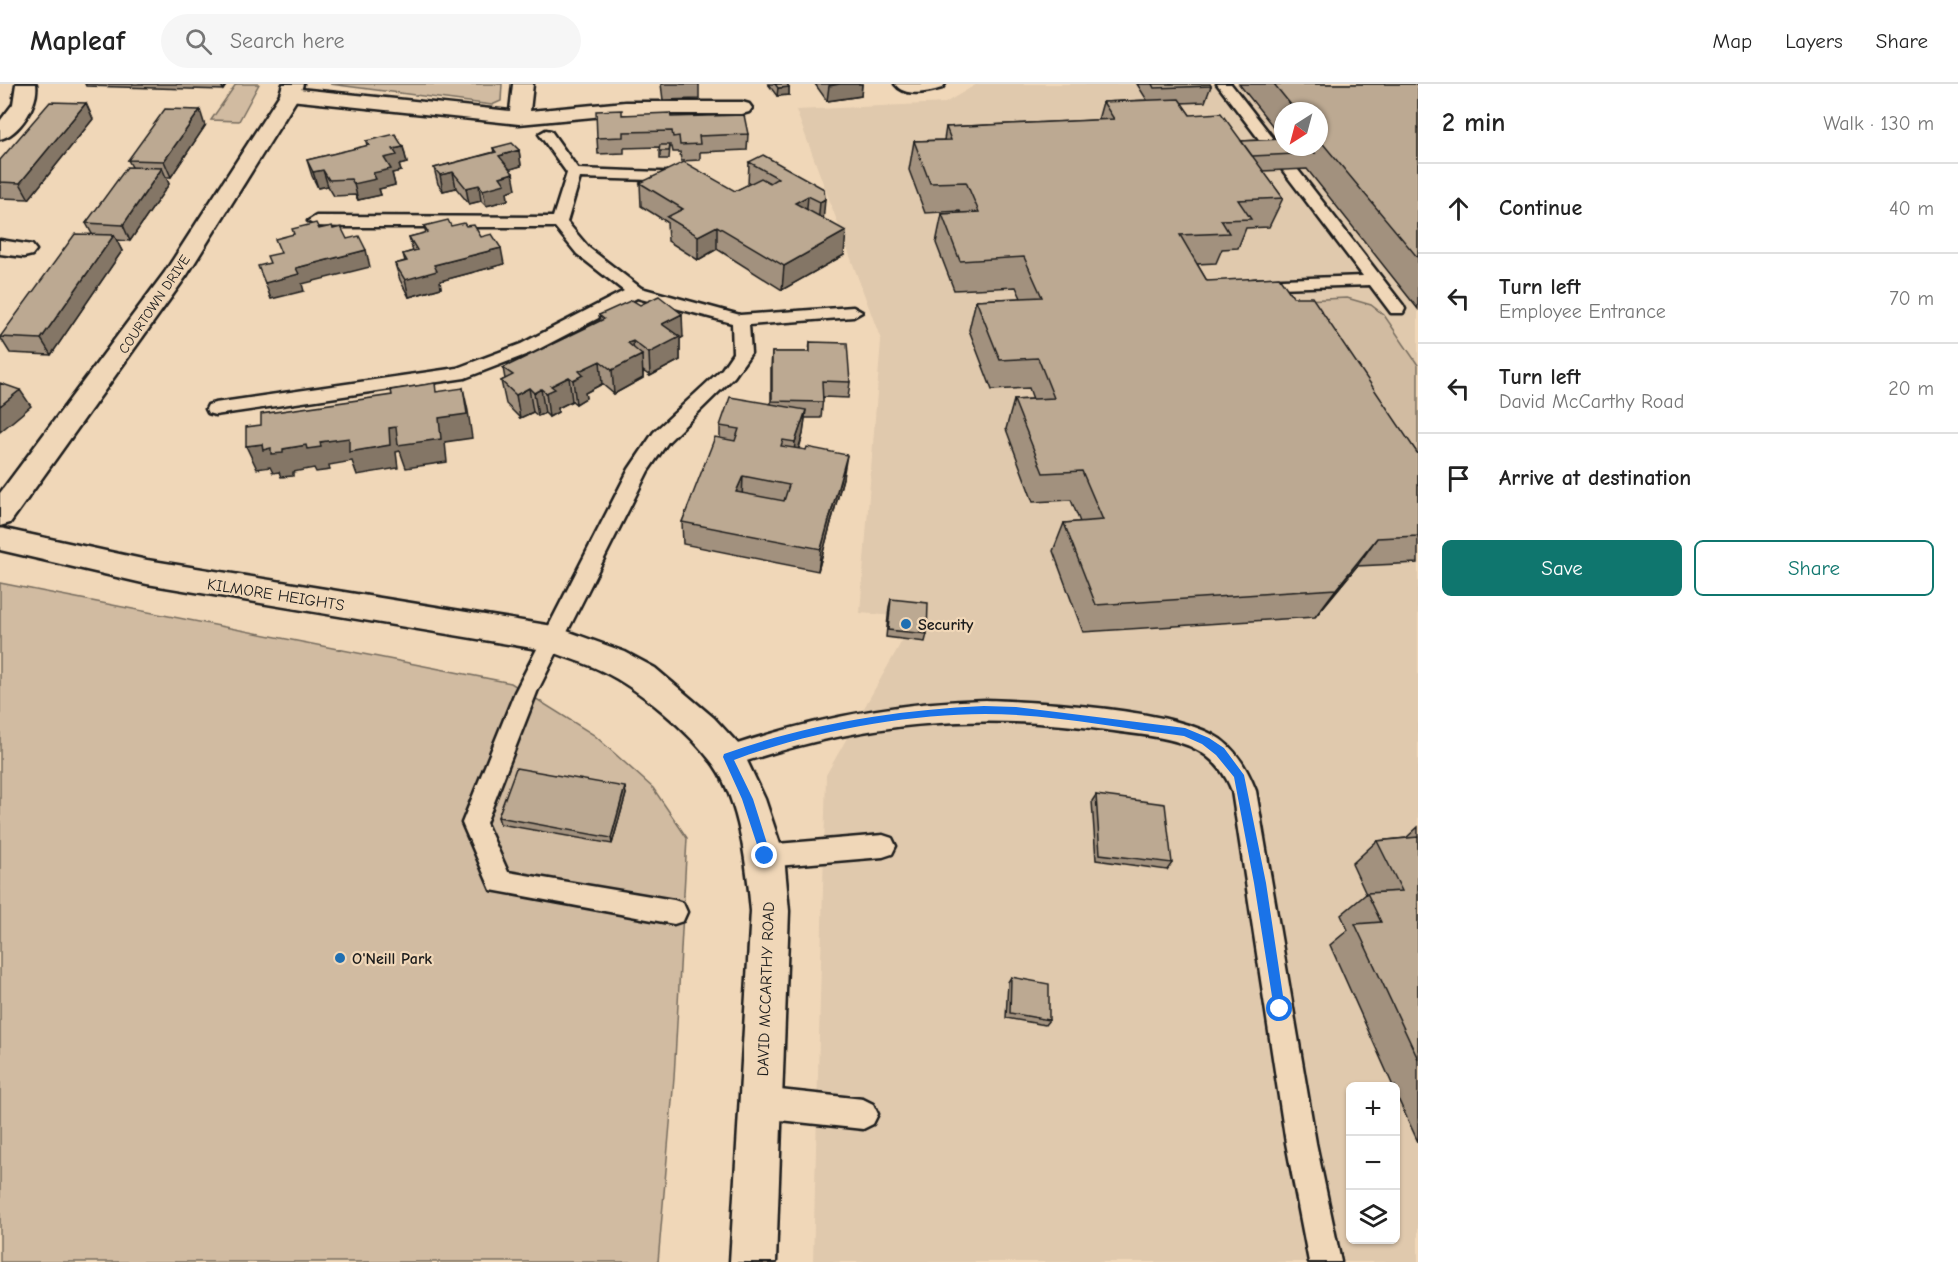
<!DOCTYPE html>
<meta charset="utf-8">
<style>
:root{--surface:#fff;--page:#f6f6f6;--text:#222;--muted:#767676;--line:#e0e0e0;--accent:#0f766e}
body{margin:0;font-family:"Comic Neue",sans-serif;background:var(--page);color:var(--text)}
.controls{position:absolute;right:18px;bottom:18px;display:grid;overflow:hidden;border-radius:9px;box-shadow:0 2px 4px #0004}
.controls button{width:54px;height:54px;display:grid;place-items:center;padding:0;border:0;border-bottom:2px solid var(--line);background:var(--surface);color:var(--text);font:30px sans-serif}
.compass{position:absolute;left:1274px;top:18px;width:54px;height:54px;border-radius:50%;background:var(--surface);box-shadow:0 2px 4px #0004;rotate:216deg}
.stop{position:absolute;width:18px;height:18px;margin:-14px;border:4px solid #1a73e8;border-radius:50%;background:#fff}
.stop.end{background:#1a73e8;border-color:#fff;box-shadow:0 2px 6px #0008}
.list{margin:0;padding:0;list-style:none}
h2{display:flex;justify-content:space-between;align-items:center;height:78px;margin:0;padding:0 24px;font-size:26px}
h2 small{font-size:20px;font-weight:400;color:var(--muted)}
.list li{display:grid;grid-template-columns:39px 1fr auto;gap:18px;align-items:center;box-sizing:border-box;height:90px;padding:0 24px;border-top:2px solid var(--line)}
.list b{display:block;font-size:22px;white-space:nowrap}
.list p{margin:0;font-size:20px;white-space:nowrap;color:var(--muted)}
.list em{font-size:20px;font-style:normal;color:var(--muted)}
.actions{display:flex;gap:12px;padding:18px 24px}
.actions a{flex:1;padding:14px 0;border:2px solid var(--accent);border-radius:9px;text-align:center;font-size:21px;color:var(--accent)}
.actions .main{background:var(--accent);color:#fff}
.icon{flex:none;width:33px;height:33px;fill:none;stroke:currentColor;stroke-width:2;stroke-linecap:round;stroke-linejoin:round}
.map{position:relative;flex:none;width:1418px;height:1178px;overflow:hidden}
header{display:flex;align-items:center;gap:36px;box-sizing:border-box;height:84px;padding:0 30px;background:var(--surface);border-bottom:2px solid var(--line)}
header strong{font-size:28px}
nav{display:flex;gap:33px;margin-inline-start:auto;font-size:21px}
.search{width:420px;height:54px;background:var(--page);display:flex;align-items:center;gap:15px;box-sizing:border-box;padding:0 21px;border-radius:33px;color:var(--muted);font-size:22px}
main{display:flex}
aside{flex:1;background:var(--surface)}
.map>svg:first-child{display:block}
</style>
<header>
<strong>Mapleaf</strong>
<div class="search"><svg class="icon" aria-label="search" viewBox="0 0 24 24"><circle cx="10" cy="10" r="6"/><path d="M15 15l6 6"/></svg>Search here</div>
<nav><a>Map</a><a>Layers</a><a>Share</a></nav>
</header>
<main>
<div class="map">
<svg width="1418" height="1178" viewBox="0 0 1418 1178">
<rect width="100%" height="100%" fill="#f0d7b8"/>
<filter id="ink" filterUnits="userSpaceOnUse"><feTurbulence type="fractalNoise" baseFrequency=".0167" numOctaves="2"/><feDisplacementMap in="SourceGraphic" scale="12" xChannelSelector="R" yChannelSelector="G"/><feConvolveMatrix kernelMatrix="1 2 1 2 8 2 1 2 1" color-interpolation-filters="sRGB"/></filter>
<g filter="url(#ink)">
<path fill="#e0c9ad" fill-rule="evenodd" d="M 977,0 L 1418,0 L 1418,1178 L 813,1178 L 826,691 L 902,557 L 905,533 L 860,529 L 881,256 L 796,26 L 945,19 ZM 1283,27 L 1319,27 L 1319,63 L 1283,63 ZM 1350,1002 L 1396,1002 L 1396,1156 L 1350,1156 Z"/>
<path fill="#d1bba1" stroke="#766c5e" stroke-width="1.5" d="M 236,0 L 259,0 L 239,37 L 211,36 Z
M 330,0 L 502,0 L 501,17 L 492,21 Z
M 1347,214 L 1371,221 L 1384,231 L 1418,281 L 1418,378 L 1303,216 Z
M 0,499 L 511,599 L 594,651 L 653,704 L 687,754 L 674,994 L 658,1178 L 0,1178 Z"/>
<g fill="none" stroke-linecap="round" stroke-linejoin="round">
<g stroke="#1c1c1c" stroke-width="5">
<path id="lane" d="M 1217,0 L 1231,0 L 1403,221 L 1405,225 L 1403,229 L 1391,229 L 1370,201 L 1248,205 L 1246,201 L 1248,197 L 1254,196 L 1363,192 Z
M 546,46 L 551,47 L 578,85 L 687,89 L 694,93 L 687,97 L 580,94 L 567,138 L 589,164 L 641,204 L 740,231 L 853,223 L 862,228 L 853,233 L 749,241 L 751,269 L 734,293 L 668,358 L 648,387 L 537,608 L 486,739 L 508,788 L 674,816 L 683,819 L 687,828 L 683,837 L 674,840 L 491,806 L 462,739 L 515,608 L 629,385 L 654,348 L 722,285 L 733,269 L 732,239 L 637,214 L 533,268 L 465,294 L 215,331 L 208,329 L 206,325 L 208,321 L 215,319 L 457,284 L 521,260 L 624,207 L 577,170 L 555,143 L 346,143 L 316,142 L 308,137 L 316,132 L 553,133 L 567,89 L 539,50 Z
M 986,616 C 1042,618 1176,625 1220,655 C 1238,668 1248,686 1256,707 L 1316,1059 L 1341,1178 L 1309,1178 L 1286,1059 L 1232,707 C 1212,654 1162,654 1114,647 C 974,627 861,638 728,683 L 720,680 L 716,673 L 720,666 L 728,663 C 812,635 897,618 986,616 Z
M 883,751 L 892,754 L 896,762 L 892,770 L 883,773 L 765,783 L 756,780 L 752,772 L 756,764 L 765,761 Z
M 761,1004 L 863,1015 L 873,1020 L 878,1030 L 873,1040 L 863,1045 L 761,1034 L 751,1029 L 746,1019 L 751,1009 Z"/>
</g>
<g stroke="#1c1c1c" stroke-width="5">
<path id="street" d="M 16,0 L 36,0 C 39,20 19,51 0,55 L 0,37 L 13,20 Z
M 513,0 L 533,0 L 530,27 L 625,18 L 742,18 L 749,20 L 752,24 L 749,28 L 742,30 L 625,30 L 519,40 L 290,16 L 283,14 L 280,10 L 283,6 L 290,4 L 510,27 Z
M 895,0 L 945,0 L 942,4 C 928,8 905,14 895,0 Z
M 0,156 L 32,161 L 36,166 L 32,171 L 24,173 L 0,170 Z"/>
</g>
<g stroke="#1c1c1c" stroke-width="5">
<path id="secondary" d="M 283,0 L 303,0 L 300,10 L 187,191 L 10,439 L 0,442 L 0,409 L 165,188 L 280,10 Z
M 0,444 L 147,476 L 553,542 L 625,568 L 655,584 L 714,634 L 740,662 L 765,715 L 784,772 L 789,827 L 776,1178 L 730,1178 L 751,827 C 747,783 740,718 714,681 C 689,647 640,605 602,587 C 586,579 567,574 550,567 L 147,500 L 0,466 Z"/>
</g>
<use href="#lane" fill="#f0d7b8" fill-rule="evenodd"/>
<use href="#street" fill="#f0d7b8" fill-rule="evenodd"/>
<use href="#secondary" fill="#f0d7b8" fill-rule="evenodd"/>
</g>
<path fill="#a2917e" stroke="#1c1c1c" stroke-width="1.5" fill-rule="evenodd" d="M 85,0 L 227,0 L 223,6 L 86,2 Z
M 661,0 L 699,0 L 699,15 L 663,16 Z
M 768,0 L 787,0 L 789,3 L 789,11 L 777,12 Z
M 815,0 L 862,0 L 861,12 L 827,17 Z
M 1137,0 L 1210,0 L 1211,2 L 1205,18 L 1181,19 L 1190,31 L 1241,57 L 1283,55 L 1239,0 L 1418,0 L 1418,225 L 1307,85 L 1263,87 L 1283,114 L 1269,143 L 1246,144 L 1238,164 L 1222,165 L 1216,179 L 1197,180 L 1207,197 L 1293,213 L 1418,370 L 1418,479 L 1357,482 L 1315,533 L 1083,548 L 1053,467 L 1064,439 L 1080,438 L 1071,416 L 1033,418 L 1006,345 L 1014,316 L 1033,315 L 1029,304 L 992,306 L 969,246 L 976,216 L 1021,214 L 1016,203 L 954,206 L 936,159 L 942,130 L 961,129 L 960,127 L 925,129 L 909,86 L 914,57 L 944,56 L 946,43 L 1098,36 L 1103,18 L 1147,16 ZM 1283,27 L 1319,27 L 1319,63 L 1283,63 Z
M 622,31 L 671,33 L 748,50 L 747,66 L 700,68 L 700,76 L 681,77 L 680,68 L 673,68 L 672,63 L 670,63 L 669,75 L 660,75 L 660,63 L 624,64 L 624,69 L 598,70 L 597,54 Z
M 93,35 L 29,115 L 0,114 L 0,76 Z
M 205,42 L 171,93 L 166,93 L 169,100 L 130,157 L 116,156 L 122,167 L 51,271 L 10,269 L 0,253 L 92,150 L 86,139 L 132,83 L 128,76 Z
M 366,57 L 403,63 L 407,79 L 399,81 L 401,87 L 392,89 L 395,101 L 379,105 L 381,111 L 358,116 L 355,111 L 334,112 L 328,102 L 318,104 L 312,92 L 307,76 L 367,62 Z
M 493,64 L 519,66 L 521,82 L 510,85 L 516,105 L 507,108 L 508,116 L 486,122 L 481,117 L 469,120 L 456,104 L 443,107 L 438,100 L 434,84 L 494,68 Z
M 749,78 L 824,105 L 823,134 L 844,171 L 782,206 L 717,165 L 698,176 L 668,157 L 667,138 L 641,122 L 640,99 L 735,107 L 748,101 Z
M 424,142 L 466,142 L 481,153 L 504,180 L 440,197 L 441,204 L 409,213 L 400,196 L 395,180 L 405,177 L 403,170 L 413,167 L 409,153 L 426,149 Z
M 599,231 L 683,253 L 680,255 L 680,276 L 650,292 L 643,287 L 643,294 L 614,310 L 602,300 L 585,309 L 586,314 L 576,320 L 572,317 L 558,324 L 558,328 L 549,333 L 545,329 L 538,332 L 533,328 L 520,334 L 506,320 L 501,297 L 505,295 L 503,284 L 600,237 Z
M 810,258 L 850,298 L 848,314 L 823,313 L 821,334 L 805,334 L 803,350 L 799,365 L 843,394 L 818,487 L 683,460 L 682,438 L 720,354 L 720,342 L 771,320 L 771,284 L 772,268 L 809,268 Z
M 891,515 L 927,550 L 925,558 L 886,553 L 889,523 Z
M 626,710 L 612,760 L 500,740 L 498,733 Z
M 1096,711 L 1172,779 L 1167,786 L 1096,776 L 1092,717 Z
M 1418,743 L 1418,1058 L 1395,1008 L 1395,1002 L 1393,1002 L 1330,861 L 1348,846 L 1341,831 L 1366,810 L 1352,780 L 1377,757 L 1406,754 Z
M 1011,893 L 1049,936 L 1045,941 L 1006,934 L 1008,898 Z"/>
<path fill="#847666" stroke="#1c1c1c" stroke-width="1.5" d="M 221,0 L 227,0 L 223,6 Z
M 840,0 L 862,0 L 861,12 L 827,17 L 829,2 Z
M 789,3 L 789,11 L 777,12 L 778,4 Z
M 86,19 L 93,35 L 29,115 L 20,99 Z
M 200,26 L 205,42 L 171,93 L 164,77 Z
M 403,63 L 407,79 L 399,81 L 401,87 L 392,89 L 395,101 L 379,105 L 381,111 L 358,116 L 354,100 L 373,89 L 384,74 L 393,65 Z
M 519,66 L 521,82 L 501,88 L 499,72 Z
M 162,84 L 169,100 L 130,157 L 123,141 Z
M 323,86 L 328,102 L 318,104 L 313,88 Z
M 453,88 L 456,104 L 443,107 L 440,91 Z
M 513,89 L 516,105 L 507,108 L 508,116 L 486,122 L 483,106 L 500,93 Z
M 479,101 L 481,117 L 469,120 L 466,104 Z
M 808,112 L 806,135 L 795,119 Z
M 825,115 L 823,139 L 818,141 L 820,118 Z
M 717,142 L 717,165 L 698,176 L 698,152 Z
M 846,147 L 844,171 L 782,206 L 784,182 Z
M 114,151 L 122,167 L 51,271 L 41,255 Z
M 501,164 L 504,180 L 440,197 L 441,204 L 409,213 L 405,196 L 434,181 Z
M 366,166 L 370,183 L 302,200 L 304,207 L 271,215 L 265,199 L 296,184 Z
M 682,230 L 683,253 L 680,255 L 680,276 L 650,292 L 649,269 L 662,240 Z
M 633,257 L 634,275 L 642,271 L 643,294 L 614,310 L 612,286 L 628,259 Z
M 600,277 L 602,300 L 585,309 L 586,314 L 576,320 L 573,296 L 579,287 Z
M 569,293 L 572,317 L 558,324 L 558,328 L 549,333 L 546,309 L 551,302 Z
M 463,304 L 468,327 L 472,354 L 445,358 L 447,378 L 406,384 L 400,367 L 396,368 L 398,384 L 357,391 L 352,377 L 329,381 L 330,386 L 316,388 L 314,384 L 293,388 L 293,392 L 281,393 L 279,388 L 273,389 L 270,383 L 257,385 L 246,362 L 262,360 L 271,364 L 283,365 L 306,361 L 439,334 Z
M 529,304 L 533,328 L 520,334 L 516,311 Z
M 541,305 L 545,329 L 538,332 L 534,309 Z
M 20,306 L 31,322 L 0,348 L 0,322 Z
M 806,326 L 803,350 L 793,381 L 795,358 Z
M 847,371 L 843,394 L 818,487 L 821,465 Z
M 743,392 L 742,415 L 736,408 Z
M 1377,454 L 1357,482 L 1315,533 L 1336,505 Z
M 625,703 L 626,710 L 612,760 L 611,754 Z"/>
<path fill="#bca992" stroke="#1c1c1c" stroke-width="1.5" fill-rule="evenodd" d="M 775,0 L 787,0 L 789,3 L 778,4 Z
M 1152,0 L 1210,0 L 1211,2 L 1154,4 Z
M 1274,0 L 1418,0 L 1418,174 L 1319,55 L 1319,27 L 1296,27 Z
M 1179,15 L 1190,31 L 1221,29 L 1283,114 L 1238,116 L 1251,135 L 1221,136 L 1229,149 L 1180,151 L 1207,197 L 1279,193 L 1293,213 L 1312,213 L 1418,370 L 1418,452 L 1377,454 L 1336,505 L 1096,521 L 1064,439 L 1103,436 L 1082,387 L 1043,389 L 1014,316 L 1054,314 L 1038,274 L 1000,276 L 976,216 L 1042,213 L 1024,173 L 960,177 L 942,130 L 979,128 L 966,98 L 930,99 L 914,57 L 951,56 L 946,43 L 1114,35 L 1103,18 Z
M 50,18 L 86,19 L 20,99 L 0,98 L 0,76 Z
M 165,25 L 200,26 L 164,77 L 128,76 Z
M 622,26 L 622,31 L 670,29 L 671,33 L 744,31 L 748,50 L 699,52 L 700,60 L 680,61 L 679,52 L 673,53 L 672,47 L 623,48 L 623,53 L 597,54 L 596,27 Z
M 395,50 L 403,63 L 393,65 L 397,71 L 384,74 L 391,85 L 373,89 L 376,95 L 354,100 L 351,95 L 329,96 L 323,86 L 313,88 L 307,76 L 369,61 L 366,57 Z
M 1283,55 L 1283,63 L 1310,63 L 1315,69 L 1252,72 L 1241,57 Z
M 512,59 L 519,66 L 499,72 L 513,89 L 500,93 L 505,100 L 483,106 L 479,101 L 466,104 L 453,88 L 440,91 L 434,84 L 496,68 L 493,64 Z
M 660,61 L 670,61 L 669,67 L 659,67 Z
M 763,71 L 824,105 L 825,115 L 820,118 L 808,112 L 795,119 L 846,147 L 784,182 L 717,142 L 698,152 L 667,133 L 683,125 L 640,99 L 684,78 L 735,107 L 761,94 L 770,99 L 778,94 L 749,78 Z
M 127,83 L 162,84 L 123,141 L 86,139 Z
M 448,136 L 451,142 L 464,139 L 466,142 L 474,141 L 481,153 L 492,150 L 501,164 L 434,181 L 437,187 L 405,196 L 395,180 L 407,177 L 403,170 L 417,166 L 409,153 L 428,148 L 424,142 Z
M 316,139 L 319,145 L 332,142 L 333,145 L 341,143 L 347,155 L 359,152 L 366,166 L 296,184 L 299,190 L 265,199 L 258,182 L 270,179 L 267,172 L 281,169 L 275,155 L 294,150 L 292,145 Z
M 75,150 L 114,151 L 41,255 L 0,253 Z
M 659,212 L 682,230 L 662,240 L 680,253 L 649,269 L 633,257 L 628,259 L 642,271 L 612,286 L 600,277 L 579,287 L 583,291 L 573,296 L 569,293 L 551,302 L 555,305 L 546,309 L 541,305 L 534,309 L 529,304 L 516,311 L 501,297 L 513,291 L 503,284 L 604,235 L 599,231 L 632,216 L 640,221 Z
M 810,258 L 847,259 L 850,298 L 822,297 L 823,318 L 772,317 L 772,268 L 810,268 Z
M 0,299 L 20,306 L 0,322 Z
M 435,299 L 436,308 L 463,304 L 467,330 L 439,334 L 441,355 L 398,361 L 396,343 L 389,344 L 390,361 L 349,368 L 349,354 L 320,358 L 321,363 L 307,365 L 306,361 L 283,365 L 283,369 L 271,370 L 271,364 L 263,366 L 262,360 L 246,362 L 246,343 L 261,341 L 261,330 L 392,311 L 391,306 Z
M 730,313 L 806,326 L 795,358 L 783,356 L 781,362 L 806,366 L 807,363 L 847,371 L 821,465 L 682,438 L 715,353 L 735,357 L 739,345 L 720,342 ZM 743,392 L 789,401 L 784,417 L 736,408 Z
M 891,515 L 928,519 L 927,550 L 888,546 Z
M 516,684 L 625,703 L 611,754 L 498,733 Z
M 1096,711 L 1165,720 L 1172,779 L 1100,770 Z
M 1418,753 L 1418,975 L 1355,840 L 1381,838 L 1367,809 L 1402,807 L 1377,757 Z
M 1011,893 L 1049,900 L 1049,936 L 1010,929 Z"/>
</g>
<path fill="#1a73e8" d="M 984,622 L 1016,623 L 1185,644 L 1209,654 L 1224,664 L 1244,691 L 1266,799 L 1285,925 L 1284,929 L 1280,931 L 1274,925 L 1254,799 L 1234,693 L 1216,671 L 1202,660 L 1184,652 C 1118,644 1051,630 985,630 C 906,630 808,648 734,676 L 753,715 L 771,772 L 769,776 L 762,776 L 742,715 L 723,673 L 724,670 C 807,640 896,626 984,622 Z"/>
<g fill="#1f6fb2" stroke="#f0d7b8" stroke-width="2">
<circle cx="906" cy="540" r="6"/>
<circle cx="340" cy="874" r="6"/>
</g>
<g text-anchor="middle" stroke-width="4.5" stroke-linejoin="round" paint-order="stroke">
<g font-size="14" fill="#1c1c1c" stroke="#f0d7b8">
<text transform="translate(154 220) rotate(-56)" y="5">COURTOWN DRIVE</text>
</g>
<g font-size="16" fill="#1c1c1c" stroke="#f0d7b8">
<text transform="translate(276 510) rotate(9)" y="6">KILMORE HEIGHTS</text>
<text transform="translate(765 905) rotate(-88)" y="6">DAVID MCCARTHY ROAD</text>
</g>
<g font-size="16" font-weight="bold" fill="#1c1c1c" stroke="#f0d7b8" text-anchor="start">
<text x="918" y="546">Security</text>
<text x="352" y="880">O'Neill Park</text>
</g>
</g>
</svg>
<div class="controls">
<button>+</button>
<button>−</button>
<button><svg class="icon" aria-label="layers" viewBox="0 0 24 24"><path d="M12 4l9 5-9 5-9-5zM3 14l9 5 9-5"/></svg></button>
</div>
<svg class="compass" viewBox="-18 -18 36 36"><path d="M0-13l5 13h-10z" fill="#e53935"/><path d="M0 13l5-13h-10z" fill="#767676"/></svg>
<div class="stop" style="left:1280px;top:925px"></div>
<div class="stop end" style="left:765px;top:772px"></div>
</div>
<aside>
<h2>2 min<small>Walk · 130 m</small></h2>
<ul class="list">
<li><svg class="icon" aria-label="ahead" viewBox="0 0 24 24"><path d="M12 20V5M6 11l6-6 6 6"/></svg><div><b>Continue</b></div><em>40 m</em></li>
<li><svg class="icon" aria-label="left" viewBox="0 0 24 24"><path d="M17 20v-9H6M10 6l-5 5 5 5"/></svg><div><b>Turn left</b><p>Employee Entrance</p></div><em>70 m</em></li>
<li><svg class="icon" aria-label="left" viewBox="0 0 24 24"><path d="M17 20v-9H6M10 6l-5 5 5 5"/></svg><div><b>Turn left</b><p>David McCarthy Road</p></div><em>20 m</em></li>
<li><svg class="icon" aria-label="arrive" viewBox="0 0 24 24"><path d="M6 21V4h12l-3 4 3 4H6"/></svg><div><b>Arrive at destination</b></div></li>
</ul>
<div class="actions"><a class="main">Save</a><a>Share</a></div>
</aside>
</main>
